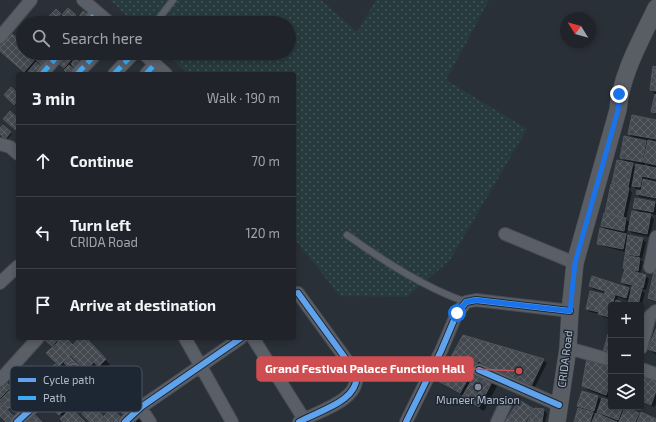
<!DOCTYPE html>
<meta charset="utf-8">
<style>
:root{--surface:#20242a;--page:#282c32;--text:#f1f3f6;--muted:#a2a4a8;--line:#3d4147}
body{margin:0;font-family:"Exo 2",sans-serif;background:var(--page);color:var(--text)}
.controls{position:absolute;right:12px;bottom:12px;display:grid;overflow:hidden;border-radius:4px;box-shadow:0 2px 6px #0003}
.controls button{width:36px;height:36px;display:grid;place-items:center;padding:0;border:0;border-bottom:1px solid var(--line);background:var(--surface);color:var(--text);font:20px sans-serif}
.compass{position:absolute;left:560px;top:12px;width:36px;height:36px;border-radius:50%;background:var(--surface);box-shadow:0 2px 6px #0003;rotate:307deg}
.stop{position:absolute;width:12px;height:12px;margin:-9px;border:3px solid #1a73e8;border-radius:50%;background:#fff}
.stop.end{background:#1a73e8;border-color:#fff;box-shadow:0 1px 4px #0008}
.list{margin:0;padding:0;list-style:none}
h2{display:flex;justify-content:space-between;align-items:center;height:52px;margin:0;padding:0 16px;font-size:17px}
h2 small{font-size:13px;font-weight:400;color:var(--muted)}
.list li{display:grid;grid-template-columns:26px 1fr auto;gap:12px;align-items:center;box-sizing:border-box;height:72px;padding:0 16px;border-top:1px solid var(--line)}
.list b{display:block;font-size:15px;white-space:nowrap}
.list p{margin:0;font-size:13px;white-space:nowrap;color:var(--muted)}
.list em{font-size:13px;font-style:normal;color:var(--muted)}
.icon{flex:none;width:22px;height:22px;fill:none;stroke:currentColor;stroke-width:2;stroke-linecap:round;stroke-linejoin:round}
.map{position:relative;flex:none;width:656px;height:422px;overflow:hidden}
.search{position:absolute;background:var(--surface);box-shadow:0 2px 6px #0003;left:16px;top:16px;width:280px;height:44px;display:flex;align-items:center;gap:10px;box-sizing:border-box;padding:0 14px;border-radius:22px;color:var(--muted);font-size:15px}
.panel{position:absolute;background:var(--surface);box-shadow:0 2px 6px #0003;left:16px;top:72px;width:280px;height:268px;border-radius:4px}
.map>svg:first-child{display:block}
</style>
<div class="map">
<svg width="656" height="422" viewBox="0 0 656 422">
<defs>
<pattern id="grass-dots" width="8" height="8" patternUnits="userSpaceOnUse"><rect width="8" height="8" fill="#273a3e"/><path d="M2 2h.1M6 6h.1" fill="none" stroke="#445559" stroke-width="1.8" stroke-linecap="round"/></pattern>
<pattern id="building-cross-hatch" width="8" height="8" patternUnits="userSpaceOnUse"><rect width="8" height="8" fill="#444950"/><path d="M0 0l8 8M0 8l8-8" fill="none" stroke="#5d6168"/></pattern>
</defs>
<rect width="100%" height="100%" fill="#2a3038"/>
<path fill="url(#grass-dots)" d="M 110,0 L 321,0 L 357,32 L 376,0 L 489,0 L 446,80 L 527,129 L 450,260 L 407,297 L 340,296 L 294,238 L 294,74 L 188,74 L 166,53 L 289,53 L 289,23 L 134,23 Z"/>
<path fill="#0007" fill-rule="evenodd" d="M 68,9 L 76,16 L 75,18 L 80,23 L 72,23 L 63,15 Z
M 56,10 L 62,16 L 54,23 L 49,18 Z
M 23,45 L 23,53 L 32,53 L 54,74 L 27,74 L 0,49 L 0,47 ZM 41,63 L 48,69 L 38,66 Z
M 64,53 L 85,53 L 70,67 L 69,74 L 57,61 Z
M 656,68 L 656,115 L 652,112 L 656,95 L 651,90 Z
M 18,86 L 18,103 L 16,105 L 5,95 L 14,91 Z
M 656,121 L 656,200 L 640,197 L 637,194 L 642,192 L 642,190 L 636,189 L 632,184 L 630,191 L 632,192 L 626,219 L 630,223 L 640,213 L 634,207 L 655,203 L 656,204 L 656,215 L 648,213 L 654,219 L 650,237 L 632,233 L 628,229 L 627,233 L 624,233 L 629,238 L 642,239 L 646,242 L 642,259 L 640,259 L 643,262 L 640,274 L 646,276 L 649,279 L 646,290 L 640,289 L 645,293 L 641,307 L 641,305 L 630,305 L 629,304 L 629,301 L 618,297 L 617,301 L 626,305 L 611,305 L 611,324 L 610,322 L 611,319 L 603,317 L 600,314 L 590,312 L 587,309 L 603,295 L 605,297 L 606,293 L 593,289 L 590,286 L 629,289 L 632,292 L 633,287 L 626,285 L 623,282 L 626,270 L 624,268 L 629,257 L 626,253 L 626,252 L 602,246 L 598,243 L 607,231 L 602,226 L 612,185 L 616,186 L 613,183 L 627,163 L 621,157 L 625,138 L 646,142 L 648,144 L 649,140 L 632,137 L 629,133 ZM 630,162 L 637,163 L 636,168 ZM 645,163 L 650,167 L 645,166 Z
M 3,126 L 12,134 L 7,139 L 0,133 L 0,130 Z
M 656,270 L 656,302 L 652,301 L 649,298 Z
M 656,332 L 656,355 L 649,349 Z
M 463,336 L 543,360 L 547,363 L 534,389 L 481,363 L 476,371 L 498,384 L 484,411 L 469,402 L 464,396 L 442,384 L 439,381 Z
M 44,338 L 55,338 L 59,342 L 61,339 L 60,338 L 65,338 L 73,346 L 81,338 L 85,338 L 110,365 L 104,371 L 99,366 L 91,375 L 58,341 L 56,344 L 78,367 L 67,365 L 63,369 L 48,353 L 54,347 Z
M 55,365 L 92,402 L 82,411 L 58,387 Z
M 611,368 L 611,399 L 588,390 L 583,385 Z
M 641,373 L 656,379 L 656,404 L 654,407 L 641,402 Z
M 4,381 L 14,391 L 12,393 L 21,402 L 12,411 L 0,399 L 0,385 Z
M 32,386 L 53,391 L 83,422 L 65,422 L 63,417 Z
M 582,392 L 598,397 L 602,401 L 611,402 L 611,407 L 623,407 L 625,409 L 638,414 L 640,416 L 656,420 L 656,422 L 575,422 L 583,410 L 578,405 ZM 598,411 L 604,417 L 596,416 L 591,412 L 597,414 Z
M 519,401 L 534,411 L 544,410 L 547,414 L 545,422 L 507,422 Z
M 137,417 L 142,422 L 128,422 Z"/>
<path fill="url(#building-cross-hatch)" stroke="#52575f" d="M 68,8 L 76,15 L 69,22 L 62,15 Z
M 56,9 L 61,14 L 53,23 L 47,18 Z
M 83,11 L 90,17 L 83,23 L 78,18 Z
M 75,18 L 81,23 L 71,23 Z
M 11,33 L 23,43 L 23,53 L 34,53 L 38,56 L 24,72 L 0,51 L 0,45 Z
M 43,53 L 52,60 L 45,68 L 36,60 Z
M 63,53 L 77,53 L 64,68 L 56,61 Z
M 80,53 L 87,53 L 91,57 L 84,64 L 76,57 Z
M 75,58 L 83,66 L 79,71 L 71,64 Z
M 36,62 L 45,70 L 41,74 L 26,74 Z
M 69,65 L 77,72 L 76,74 L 68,74 L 64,70 Z
M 653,66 L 656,67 L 656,91 L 650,90 Z
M 11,87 L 18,93 L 18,100 L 14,105 L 4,95 Z
M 655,94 L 656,95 L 656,113 L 651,112 Z
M 10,111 L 18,118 L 18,132 L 3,119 Z
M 632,115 L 656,120 L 656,139 L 628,134 Z
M 3,125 L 11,132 L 5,139 L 0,134 L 0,128 Z
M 624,136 L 646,141 L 642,162 L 620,158 Z
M 648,140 L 656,142 L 656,165 L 643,162 Z
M 617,160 L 633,163 L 628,187 L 612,183 Z
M 636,164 L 656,168 L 656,179 L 642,176 L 640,187 L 632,186 Z
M 643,179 L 656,182 L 656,198 L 636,194 L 637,190 L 641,191 Z
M 611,184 L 629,188 L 623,217 L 605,213 Z
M 635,198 L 655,202 L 653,212 L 633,208 Z
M 632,211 L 651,214 L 647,234 L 628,230 Z
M 604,213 L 626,218 L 624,231 L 601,226 Z
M 600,228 L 626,234 L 623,249 L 597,244 Z
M 628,235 L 643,238 L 639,256 L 625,254 Z
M 625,255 L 640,258 L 638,271 L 623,268 Z
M 655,268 L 656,268 L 656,301 L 648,298 Z
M 625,269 L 646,275 L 643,288 L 621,282 Z
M 592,276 L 629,288 L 626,298 L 589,286 Z
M 632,286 L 642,289 L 638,305 L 628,304 Z
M 590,291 L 603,294 L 599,312 L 586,309 Z
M 605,292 L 615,295 L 609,317 L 598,314 Z
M 616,300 L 626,304 L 626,305 L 614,305 Z
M 656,329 L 656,352 L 648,349 Z
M 608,334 L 611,335 L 611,358 L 602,356 Z
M 463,335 L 544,359 L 531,386 L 478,361 L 460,393 L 438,381 Z
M 42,338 L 57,338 L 58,339 L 52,346 Z
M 62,338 L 66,338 L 73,345 L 79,338 L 86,338 L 106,359 L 98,367 L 94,362 L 86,370 L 57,342 Z
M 57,343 L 70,356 L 59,366 L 46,353 Z
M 70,357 L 78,365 L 72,370 L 64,363 Z
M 587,358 L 611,367 L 611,381 L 606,395 L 582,386 Z
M 55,364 L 65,374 L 56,384 L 45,373 Z
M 477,370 L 494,378 L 479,407 L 462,397 Z
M 641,372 L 656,378 L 656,391 L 651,405 L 641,401 Z
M 4,380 L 11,387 L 0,398 L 0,383 Z
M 10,390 L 19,398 L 8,409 L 0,400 Z
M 54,390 L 69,405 L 59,415 L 44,400 Z
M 582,391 L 598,396 L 594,411 L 577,406 Z
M 124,392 L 139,408 L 128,419 L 113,403 Z
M 602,398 L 611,401 L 611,407 L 623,407 L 618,420 L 597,412 Z
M 519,400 L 534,409 L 525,422 L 505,422 Z
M 0,402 L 17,420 L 15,422 L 6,422 L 0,416 Z
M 92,405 L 103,416 L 97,422 L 90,422 L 82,414 Z
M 625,407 L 639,413 L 635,422 L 619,422 Z
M 71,408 L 85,422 L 63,422 L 60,419 Z
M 112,408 L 124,421 L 123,422 L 98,422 Z
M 535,408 L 544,409 L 542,422 L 527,422 Z
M 578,408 L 593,412 L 590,422 L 574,422 Z
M 31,411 L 42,422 L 20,422 Z
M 641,412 L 656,419 L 656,422 L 637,422 Z
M 596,413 L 617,422 L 592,422 Z"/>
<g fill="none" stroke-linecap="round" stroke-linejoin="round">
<g stroke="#484c53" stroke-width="8">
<path id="lane" d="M 160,17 L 173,0
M 347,235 C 384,261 423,287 466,302"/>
</g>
<g stroke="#484c53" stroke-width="14">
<path id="street" d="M 83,0 L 110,23
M 87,23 L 97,12
M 0,37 L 31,0
M 143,53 L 166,74
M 42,74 L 60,53
M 77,74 L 97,53
M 114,74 L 134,53
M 146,74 L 155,64
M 0,144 L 10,147 L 18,154
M 505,234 L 575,263
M 650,267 L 656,237
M 0,283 L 18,266
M 298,293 L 351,366 C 353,368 355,372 356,374 C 361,401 315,412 299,422
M 185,338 L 232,422
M 253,338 L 304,419
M 568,348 L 611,360
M 641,348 L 650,316 L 656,311
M 641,369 L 656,374
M 479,370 L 559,405
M 0,380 L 38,338
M 132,395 L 150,422
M 17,422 L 74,369
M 125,422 L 141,407 L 241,338
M 406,422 L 441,351 L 457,313 L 466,302 L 476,300 L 570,311
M 497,422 L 505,405"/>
</g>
<g stroke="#484c53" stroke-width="18">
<path id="secondary" d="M 557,422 L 568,348 L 570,311 L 575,263 L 618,110 C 621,74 641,40 656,8"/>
</g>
<use href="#lane" stroke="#5a5e66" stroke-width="6"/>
<use href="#street" stroke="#5a5e66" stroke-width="12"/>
<use href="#secondary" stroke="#595d64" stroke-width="17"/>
<path stroke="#3fa9f5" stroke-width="5" stroke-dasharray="10 5" stroke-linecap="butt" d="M 87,23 L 97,12
M 42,74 L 60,53
M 77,74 L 97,53
M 114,74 L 134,53
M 146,74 L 155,64"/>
<g stroke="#1d2633" stroke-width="8">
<path id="cycleway" d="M 298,293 L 351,366 C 353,368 355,372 356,374 C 361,401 315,412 299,422
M 479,370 L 559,405
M 17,422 L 74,369
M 125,422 L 141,407 L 241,338
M 406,422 L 441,351 L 457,313 L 466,302 L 476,300 L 570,311"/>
</g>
<use href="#cycleway" stroke="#60a3ed" stroke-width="6"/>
</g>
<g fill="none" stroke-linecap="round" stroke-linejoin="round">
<path stroke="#1a73e8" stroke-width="5" d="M 457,313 L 466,302 L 476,300 L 570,311 L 575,263 L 618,110 L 619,94"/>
</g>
<circle fill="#848b96" stroke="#1d2633" stroke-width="1.5" cx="478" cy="387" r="4"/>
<g text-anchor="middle" stroke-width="3" stroke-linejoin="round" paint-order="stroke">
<g font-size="11" fill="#b4bcc9" stroke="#1d2633">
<text transform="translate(565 359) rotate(-83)" y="4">CRIDA Road</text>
</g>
<g font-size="11" fill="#b4bcc9" stroke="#1d2633">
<text x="478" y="404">Muneer Mansion</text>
</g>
</g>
<rect x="10" y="366" width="132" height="46" rx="6" fill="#1d2633" stroke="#4a5360" stroke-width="1"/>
<rect x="18" y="378" width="18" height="4" fill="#60a3ed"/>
<rect x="18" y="396" width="18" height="4" fill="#3fa9f5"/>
<g font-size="11" fill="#b4bcc9">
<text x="43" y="384">Cycle path</text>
<text x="43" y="402">Path</text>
</g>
<path fill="none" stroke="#ce4d50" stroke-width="1.5" d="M519 371L473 369"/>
<circle fill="#ce4d50" stroke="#1d2633" stroke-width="1.5" cx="519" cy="371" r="4"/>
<rect fill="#ce4d50" stroke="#ce4d50" stroke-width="1.5" x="257" y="357" width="216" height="24" rx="4"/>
<g font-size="12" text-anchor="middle" font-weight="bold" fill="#fff">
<text x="365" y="373">Grand Festival Palace Function Hall</text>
</g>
</svg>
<div class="controls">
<button>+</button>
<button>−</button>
<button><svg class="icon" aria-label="layers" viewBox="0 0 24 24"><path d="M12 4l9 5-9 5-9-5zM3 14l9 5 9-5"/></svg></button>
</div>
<svg class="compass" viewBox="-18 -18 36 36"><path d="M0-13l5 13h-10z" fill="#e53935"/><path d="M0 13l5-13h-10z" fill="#a2a4a8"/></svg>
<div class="stop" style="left:457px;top:313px"></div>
<div class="stop end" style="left:619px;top:94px"></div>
<div class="search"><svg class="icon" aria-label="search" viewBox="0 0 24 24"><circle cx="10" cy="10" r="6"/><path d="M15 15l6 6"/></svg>Search here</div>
<section class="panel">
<h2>3 min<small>Walk · 190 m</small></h2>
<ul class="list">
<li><svg class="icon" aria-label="ahead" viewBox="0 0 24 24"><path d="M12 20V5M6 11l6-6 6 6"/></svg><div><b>Continue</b></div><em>70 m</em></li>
<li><svg class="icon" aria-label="left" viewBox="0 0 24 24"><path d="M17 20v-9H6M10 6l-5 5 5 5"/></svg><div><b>Turn left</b><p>CRIDA Road</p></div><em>120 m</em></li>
<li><svg class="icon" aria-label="arrive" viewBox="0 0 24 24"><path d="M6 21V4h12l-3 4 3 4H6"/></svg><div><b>Arrive at destination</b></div></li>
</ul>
</section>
</div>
